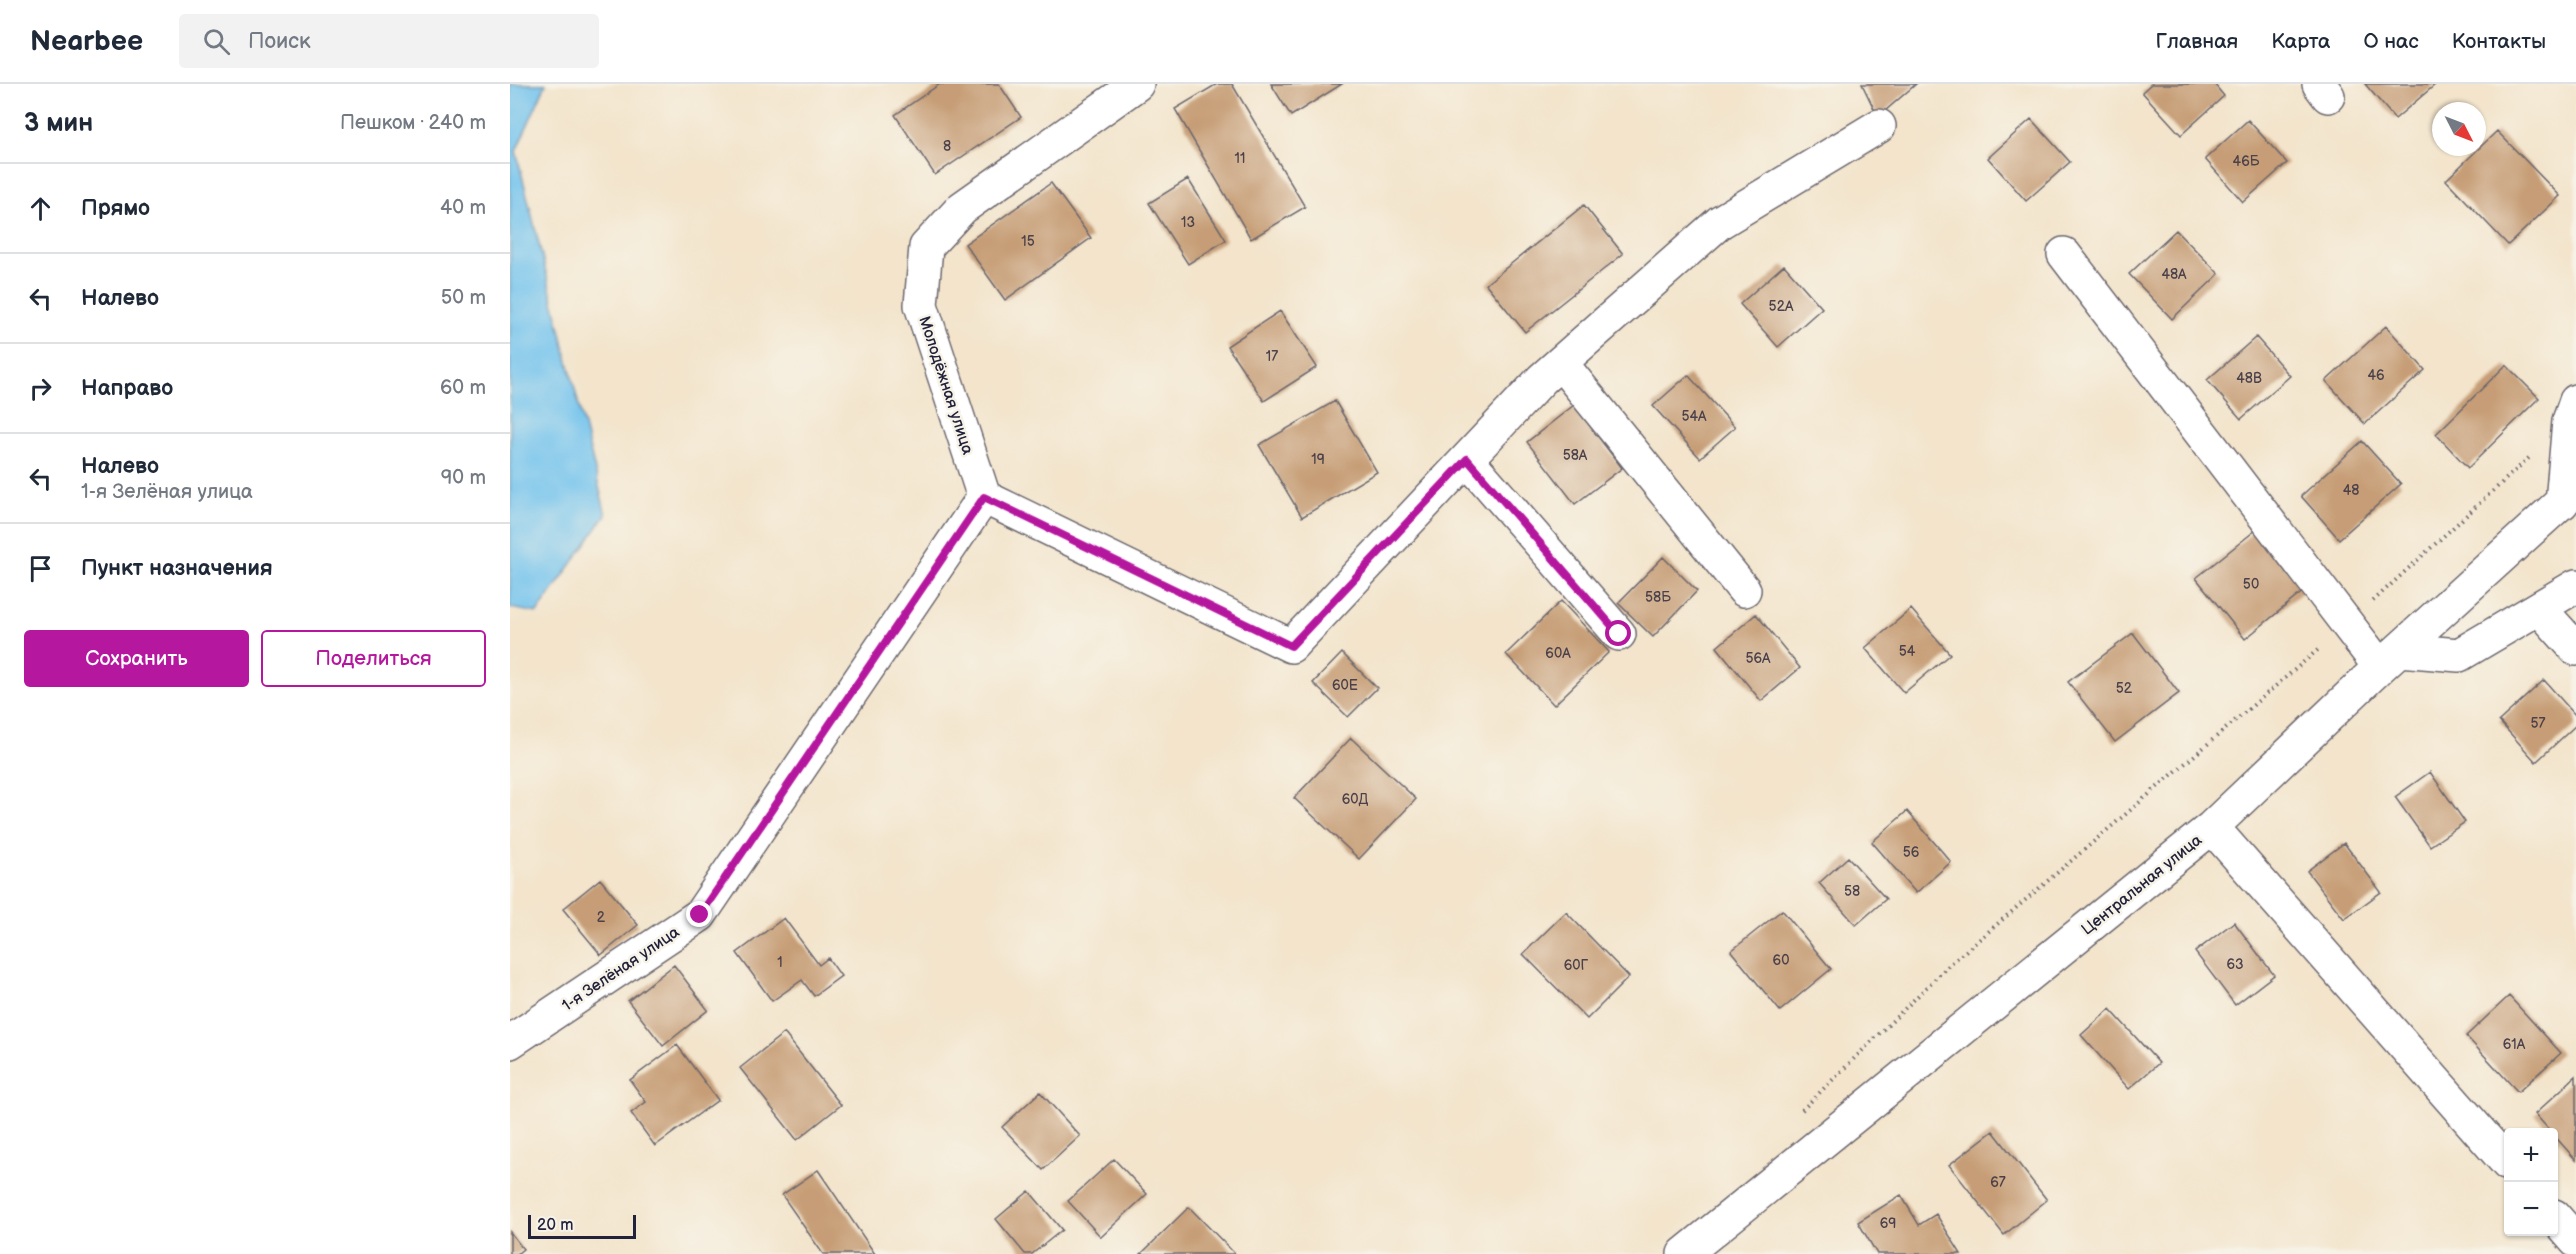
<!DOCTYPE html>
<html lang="ru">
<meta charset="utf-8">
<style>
:root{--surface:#fff;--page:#f2f2f3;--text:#1f2937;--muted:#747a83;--line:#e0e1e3;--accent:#b5179e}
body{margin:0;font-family:"Balsamiq Sans",sans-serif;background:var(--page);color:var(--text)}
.controls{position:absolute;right:18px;bottom:18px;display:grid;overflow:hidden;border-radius:6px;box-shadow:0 2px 4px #0004}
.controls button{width:54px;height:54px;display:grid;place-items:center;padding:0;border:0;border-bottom:2px solid var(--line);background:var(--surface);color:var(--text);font:30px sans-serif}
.compass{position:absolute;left:1922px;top:18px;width:54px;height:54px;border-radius:50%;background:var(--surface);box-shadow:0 2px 4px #0004;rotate:132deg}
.scale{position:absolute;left:18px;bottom:15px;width:108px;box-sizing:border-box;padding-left:6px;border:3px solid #22223b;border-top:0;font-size:16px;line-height:21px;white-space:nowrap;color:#22223b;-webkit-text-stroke:4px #f7f3e8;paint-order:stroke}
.stop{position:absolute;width:18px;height:18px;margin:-14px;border:4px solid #b5179e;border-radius:50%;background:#fff}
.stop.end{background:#b5179e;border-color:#fff;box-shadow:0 2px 6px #0008}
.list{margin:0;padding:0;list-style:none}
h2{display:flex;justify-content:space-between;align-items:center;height:78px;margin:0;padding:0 24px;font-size:26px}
h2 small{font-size:20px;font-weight:400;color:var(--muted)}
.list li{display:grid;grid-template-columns:39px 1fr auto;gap:18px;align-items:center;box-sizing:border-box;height:90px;padding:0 24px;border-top:2px solid var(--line)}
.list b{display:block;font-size:22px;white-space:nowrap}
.list p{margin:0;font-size:20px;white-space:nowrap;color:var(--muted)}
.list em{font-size:20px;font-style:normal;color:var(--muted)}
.actions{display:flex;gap:12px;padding:18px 24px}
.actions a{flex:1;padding:14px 0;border:2px solid var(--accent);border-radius:6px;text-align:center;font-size:21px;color:var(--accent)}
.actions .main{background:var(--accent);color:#fff}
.icon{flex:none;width:33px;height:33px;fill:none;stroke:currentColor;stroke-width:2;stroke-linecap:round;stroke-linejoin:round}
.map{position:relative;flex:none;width:2066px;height:1170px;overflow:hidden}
header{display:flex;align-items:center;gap:36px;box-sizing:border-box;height:84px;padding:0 30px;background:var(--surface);border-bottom:2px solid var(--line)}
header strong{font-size:28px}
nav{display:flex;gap:33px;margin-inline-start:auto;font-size:21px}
.search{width:420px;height:54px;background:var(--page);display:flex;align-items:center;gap:15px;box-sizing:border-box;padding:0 21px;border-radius:6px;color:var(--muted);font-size:22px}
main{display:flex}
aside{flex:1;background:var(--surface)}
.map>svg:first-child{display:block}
</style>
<header>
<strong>Nearbee</strong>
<div class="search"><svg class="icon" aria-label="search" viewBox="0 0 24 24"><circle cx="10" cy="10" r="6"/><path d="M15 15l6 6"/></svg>Поиск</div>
<nav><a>Главная</a><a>Карта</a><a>О нас</a><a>Контакты</a></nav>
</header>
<main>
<aside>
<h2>3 мин<small>Пешком · 240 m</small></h2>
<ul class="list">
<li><svg class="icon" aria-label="ahead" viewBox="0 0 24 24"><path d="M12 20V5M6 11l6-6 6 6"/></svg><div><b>Прямо</b></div><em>40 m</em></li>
<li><svg class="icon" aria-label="left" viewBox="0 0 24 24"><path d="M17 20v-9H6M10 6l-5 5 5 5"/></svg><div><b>Налево</b></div><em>50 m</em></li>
<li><svg class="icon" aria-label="right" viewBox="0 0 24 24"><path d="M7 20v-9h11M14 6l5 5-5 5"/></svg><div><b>Направо</b></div><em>60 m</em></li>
<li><svg class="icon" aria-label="left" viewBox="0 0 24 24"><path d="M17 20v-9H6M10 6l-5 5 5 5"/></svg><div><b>Налево</b><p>1-я Зелёная улица</p></div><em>90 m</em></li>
<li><svg class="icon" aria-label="arrive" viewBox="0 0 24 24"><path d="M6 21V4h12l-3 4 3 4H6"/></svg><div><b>Пункт назначения</b></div></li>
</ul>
<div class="actions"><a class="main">Сохранить</a><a>Поделиться</a></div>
</aside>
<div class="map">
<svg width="2066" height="1170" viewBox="0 0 2066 1170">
<rect width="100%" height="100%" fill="#f7f3e8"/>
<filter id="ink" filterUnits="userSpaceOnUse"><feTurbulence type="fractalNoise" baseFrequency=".0167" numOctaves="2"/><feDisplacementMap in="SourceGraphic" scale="12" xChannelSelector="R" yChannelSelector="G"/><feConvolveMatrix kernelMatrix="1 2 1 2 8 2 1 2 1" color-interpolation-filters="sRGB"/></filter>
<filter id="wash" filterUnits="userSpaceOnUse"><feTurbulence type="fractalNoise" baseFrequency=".008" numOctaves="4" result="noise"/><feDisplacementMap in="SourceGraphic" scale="24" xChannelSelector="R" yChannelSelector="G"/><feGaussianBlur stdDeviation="1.35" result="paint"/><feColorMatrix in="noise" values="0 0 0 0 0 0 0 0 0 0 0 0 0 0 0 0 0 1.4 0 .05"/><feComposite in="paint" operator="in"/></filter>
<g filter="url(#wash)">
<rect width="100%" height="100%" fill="#f3e4cb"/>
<path fill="#71c2ed" stroke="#4a7294" stroke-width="1.5" d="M 0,0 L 36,0 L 6,67 L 96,431 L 27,529 L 0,524 Z"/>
<g id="blocks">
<path fill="#c69d76" d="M 430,0 L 489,0 L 511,33 L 425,91 L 385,31 Z
M 707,0 L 722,0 L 795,123 L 741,155 L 665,25 Z
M 761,0 L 832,0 L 781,32 Z
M 1352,0 L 1406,0 L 1368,33 Z
M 1641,0 L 1704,0 L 1714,12 L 1671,51 L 1632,8 Z
M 1855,0 L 1926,0 L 1885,35 Z
M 1521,35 L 1560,78 L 1516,117 L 1478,74 Z
M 1738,36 L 1777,79 L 1733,118 L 1695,75 Z
M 1987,47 L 2050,112 L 1998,161 L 1936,96 Z
M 678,95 L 716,156 L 678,180 L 639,119 Z
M 541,99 L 581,154 L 495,216 L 455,160 Z
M 1074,121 L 1113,170 L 1015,248 L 976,200 Z
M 1666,146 L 1709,190 L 1662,235 L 1619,190 Z
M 1274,181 L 1312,224 L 1268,263 L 1230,220 Z
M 770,227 L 807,283 L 754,317 L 717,262 Z
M 1876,242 L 1915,286 L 1855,340 L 1816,297 Z
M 1746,253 L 1780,292 L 1731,335 L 1697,296 Z
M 1996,281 L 2029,314 L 1958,384 L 1926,350 Z
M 1178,291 L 1225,343 L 1190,374 L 1143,322 Z
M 825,317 L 867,388 L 792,433 L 749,361 Z
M 1064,321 L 1112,384 L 1065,420 L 1017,358 Z
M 1852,357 L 1891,400 L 1829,455 L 1791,412 Z
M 1747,445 L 1795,506 L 1735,555 L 1686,494 Z
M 1153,473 L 1187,507 L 1143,553 L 1108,519 Z
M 1051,517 L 1099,568 L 1044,621 L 996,570 Z
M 1401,525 L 1440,570 L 1394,609 L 1355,564 Z
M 1246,530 L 1290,584 L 1251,617 L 1207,563 Z
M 1623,549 L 1669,609 L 1605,658 L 1558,598 Z
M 832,569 L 867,604 L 838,633 L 803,599 Z
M 2034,596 L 2066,632 L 2066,641 L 2026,678 L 1989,637 Z
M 841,654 L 906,715 L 849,775 L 784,714 Z
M 1920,688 L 1955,738 L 1920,762 L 1885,713 Z
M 1397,727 L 1441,778 L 1406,809 L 1362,758 Z
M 1834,759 L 1871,808 L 1834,835 L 1797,787 Z
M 1338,773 L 1376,815 L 1346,841 L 1309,799 Z
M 90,795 L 128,841 L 91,871 L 53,825 Z
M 1272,826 L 1321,885 L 1270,927 L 1221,867 Z
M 1056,828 L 1119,893 L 1077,935 L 1013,870 Z
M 274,834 L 309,881 L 318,874 L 331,892 L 304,912 L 292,896 L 262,917 L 227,869 Z
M 1724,838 L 1764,891 L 1725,921 L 1685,868 Z
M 164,881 L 198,926 L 153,962 L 118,917 Z
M 1999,912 L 2051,969 L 2008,1008 L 1956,952 Z
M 1600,925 L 1649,979 L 1619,1005 L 1571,951 Z
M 274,949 L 331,1021 L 287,1056 L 230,984 Z
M 167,961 L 208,1016 L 145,1062 L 121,1029 L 136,1018 L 120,996 Z
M 2066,992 L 2066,1076 L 2025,1030 Z
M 530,1008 L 570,1052 L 533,1086 L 492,1043 Z
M 1483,1047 L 1537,1116 L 1494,1151 L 1439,1081 Z
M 604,1075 L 637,1110 L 591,1153 L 558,1117 Z
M 308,1086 L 365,1170 L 313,1170 L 272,1111 Z
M 519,1107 L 552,1146 L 522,1170 L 515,1170 L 486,1135 Z
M 1391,1111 L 1409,1141 L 1426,1130 L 1451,1170 L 1367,1170 L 1348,1138 Z
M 679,1123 L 725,1170 L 631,1170 Z
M 0,1148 L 13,1165 L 7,1170 L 0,1170 Z"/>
</g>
</g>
<g filter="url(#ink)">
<use href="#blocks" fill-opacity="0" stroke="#6b666d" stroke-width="1.5"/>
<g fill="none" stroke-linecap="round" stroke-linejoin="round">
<g stroke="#6b666d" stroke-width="36">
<path id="minor" d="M 1809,0 L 1818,12
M 1554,170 L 1870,583
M 1051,279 L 1234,506
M 957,375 L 1109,550
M 474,413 L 781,562 L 1032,295 L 1210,138 L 1369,42
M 474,413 L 411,221 L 416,163 L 452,124 L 627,0
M 2052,419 L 2059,337 L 2066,317
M 2030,525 L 2066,565
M 1890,566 L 1949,571 L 2066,502
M 1702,743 L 1998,1080
M 0,958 L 190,831 L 474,413
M 2044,1132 L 2066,1157
M 1174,1170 L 1702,743 L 1870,583 L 2066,405"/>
</g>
<path stroke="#6b666d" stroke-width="4" stroke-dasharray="1.5 4.5" stroke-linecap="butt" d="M 1863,517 L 2021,372
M 1292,1026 L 1437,883 L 1810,564"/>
<use href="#minor" stroke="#fff" stroke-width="33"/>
</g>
</g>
<g fill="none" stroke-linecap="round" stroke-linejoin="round" filter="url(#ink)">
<path stroke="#b5179e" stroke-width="8" d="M 190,831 L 474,413 L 781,562 L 957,375 L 1109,550"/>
</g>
<g text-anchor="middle" stroke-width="5" stroke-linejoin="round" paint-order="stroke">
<g font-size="14" fill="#4b414a">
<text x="437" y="67">8</text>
<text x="730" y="79">11</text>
<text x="1736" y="82">46Б</text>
<text x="678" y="143">13</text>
<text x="518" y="162">15</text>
<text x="1664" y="195">48А</text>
<text x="1271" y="227">52А</text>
<text x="762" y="277">17</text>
<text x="1866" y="296">46</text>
<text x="1739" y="299">48В</text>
<text x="1184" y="337">54А</text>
<text x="1065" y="376">58А</text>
<text x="808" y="380">19</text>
<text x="1841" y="411">48</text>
<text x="1741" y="505">50</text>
<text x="1148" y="518">58Б</text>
<text x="1397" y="572">54</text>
<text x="1048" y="574">60А</text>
<text x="1248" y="579">56А</text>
<text x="835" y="606">60Е</text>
<text x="1614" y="609">52</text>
<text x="2028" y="644">57</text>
<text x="845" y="720">60Д</text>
<text x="1401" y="773">56</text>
<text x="1342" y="812">58</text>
<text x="91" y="838">2</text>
<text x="1271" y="881">60</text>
<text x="270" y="883">1</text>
<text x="1725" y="885">63</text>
<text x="1066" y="886">60Г</text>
<text x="2004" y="965">61А</text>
<text x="1488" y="1103">67</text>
<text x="1378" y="1144">69</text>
</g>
<g font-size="16" fill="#22223b" stroke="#f7f3e8">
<text transform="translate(437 301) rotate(72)" y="6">Молодёжная улица</text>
<text transform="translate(1631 800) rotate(-39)" y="6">Центральная улица</text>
<text transform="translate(110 884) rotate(-34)" y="6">1-я Зелёная улица</text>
</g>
</g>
</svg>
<div class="controls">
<button>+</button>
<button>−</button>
</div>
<svg class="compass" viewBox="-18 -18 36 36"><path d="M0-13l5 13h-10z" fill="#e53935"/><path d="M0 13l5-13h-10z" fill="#747a83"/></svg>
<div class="scale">20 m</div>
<div class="stop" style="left:1109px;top:550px"></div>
<div class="stop end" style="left:190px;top:831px"></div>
</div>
</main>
